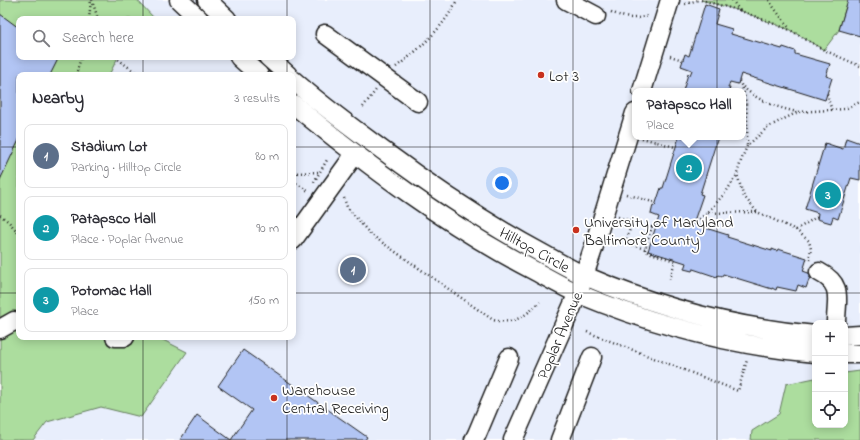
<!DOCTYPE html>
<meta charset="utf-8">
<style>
:root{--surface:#fff;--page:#f2f2f3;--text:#2b2b33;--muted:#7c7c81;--line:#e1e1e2;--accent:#b45309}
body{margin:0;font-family:"Indie Flower",sans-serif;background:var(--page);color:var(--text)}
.controls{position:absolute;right:12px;bottom:12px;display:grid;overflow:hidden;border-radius:8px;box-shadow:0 2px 10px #0003}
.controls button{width:36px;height:36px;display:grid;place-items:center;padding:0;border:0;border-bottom:1px solid var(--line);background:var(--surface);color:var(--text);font:20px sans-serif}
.you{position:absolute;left:502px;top:183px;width:14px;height:14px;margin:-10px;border:3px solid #fff;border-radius:50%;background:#1a73e8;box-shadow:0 0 0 6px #1a73e833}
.badge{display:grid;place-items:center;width:26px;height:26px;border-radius:50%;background:var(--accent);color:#fff;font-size:13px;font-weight:700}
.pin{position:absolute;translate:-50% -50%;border:2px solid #fff;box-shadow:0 1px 4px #0006}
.popup{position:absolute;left:632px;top:88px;width:114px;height:52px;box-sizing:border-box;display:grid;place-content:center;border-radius:8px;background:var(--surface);filter:drop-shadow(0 1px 3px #0005);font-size:13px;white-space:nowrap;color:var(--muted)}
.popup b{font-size:15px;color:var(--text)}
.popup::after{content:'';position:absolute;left:50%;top:100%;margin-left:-8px;border:8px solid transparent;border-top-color:var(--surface)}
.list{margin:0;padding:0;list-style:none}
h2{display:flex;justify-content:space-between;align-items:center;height:52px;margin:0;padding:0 16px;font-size:17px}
h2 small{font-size:13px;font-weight:400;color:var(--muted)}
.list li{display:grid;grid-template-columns:26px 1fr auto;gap:12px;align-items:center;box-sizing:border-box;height:64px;margin:0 8px 8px;padding:0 8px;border:1px solid var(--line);border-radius:8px}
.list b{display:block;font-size:15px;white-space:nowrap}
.list p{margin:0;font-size:13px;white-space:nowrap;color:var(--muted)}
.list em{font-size:13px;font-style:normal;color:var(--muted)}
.icon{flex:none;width:22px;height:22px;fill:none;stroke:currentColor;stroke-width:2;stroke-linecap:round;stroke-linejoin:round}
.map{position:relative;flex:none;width:860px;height:440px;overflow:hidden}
.search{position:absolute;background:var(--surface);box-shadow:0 2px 10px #0003;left:16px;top:16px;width:280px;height:44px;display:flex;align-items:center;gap:10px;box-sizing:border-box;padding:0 14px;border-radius:8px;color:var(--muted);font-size:15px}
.panel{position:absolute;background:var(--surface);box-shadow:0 2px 10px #0003;left:16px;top:72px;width:280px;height:268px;border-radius:8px}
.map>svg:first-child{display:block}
</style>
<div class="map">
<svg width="860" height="440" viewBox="0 0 860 440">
<rect width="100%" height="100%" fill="#fff"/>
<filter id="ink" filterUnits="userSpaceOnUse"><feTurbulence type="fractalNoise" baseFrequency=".025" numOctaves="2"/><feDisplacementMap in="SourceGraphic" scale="8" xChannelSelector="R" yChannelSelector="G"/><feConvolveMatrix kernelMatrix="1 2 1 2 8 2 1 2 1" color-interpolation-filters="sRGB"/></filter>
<g filter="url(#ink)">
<path fill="#e8eefc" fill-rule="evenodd" d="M 0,0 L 860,0 L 860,440 L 0,440 ZM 19,19 L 293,19 L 293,57 L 19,57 ZM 19,75 L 293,75 L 293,337 L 19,337 ZM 635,91 L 743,91 L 743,137 L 635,137 ZM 815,323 L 845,323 L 845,425 L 815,425 Z"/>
<path fill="#acdd9e" stroke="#647c5d" d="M 0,0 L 137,0 L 155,19 L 19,19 L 19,57 L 118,57 L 109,75 L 19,75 L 19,337 L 157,337 L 187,352 L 141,417 L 101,407 L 47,422 L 33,440 L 0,440 Z
M 701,0 L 848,0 L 839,30 L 824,50 L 790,30 L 741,11 Z
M 860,371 L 860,440 L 751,440 L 752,431 L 779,414 L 786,384 L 815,378 L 815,425 L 845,425 L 845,373 Z"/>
<path fill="#b2c5f4" stroke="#1c1c1c" d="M 848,0 L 860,0 L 860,36 L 839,30 Z
M 705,4 L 719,9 L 715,24 L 732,29 L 731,34 L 782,49 L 783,47 L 795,51 L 795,54 L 830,64 L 826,76 L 832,78 L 825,100 L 741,74 L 738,84 L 730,82 L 728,88 L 730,88 L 729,91 L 683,91 L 688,74 L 690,75 L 692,70 L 681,66 L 685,54 L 689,56 Z
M 0,14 L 19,28 L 19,57 L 59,57 L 50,75 L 19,75 L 19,140 L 0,180 Z
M 679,137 L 718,137 L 700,194 L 703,195 L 693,224 L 728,235 L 727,237 L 772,251 L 772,249 L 777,251 L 778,249 L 807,258 L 803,271 L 811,274 L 806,288 L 798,285 L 796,291 L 777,287 L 776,290 L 772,288 L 772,289 L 723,274 L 722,277 L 718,275 L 717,277 L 693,269 L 692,271 L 684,269 L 686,263 L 648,251 L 659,217 L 651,214 L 653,205 L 655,206 L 661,188 L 663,188 Z
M 846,138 L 860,143 L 860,180 L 851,178 L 838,219 L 833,217 L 831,223 L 817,219 L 818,213 L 805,209 L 825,143 L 843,149 Z
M 243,350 L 367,437 L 365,440 L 180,440 L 197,415 L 231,440 L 252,410 L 218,386 Z"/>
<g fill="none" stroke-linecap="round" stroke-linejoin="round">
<g stroke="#1c1c1c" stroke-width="21">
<path id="minor" d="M 179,0 L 199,19
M 207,0 L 227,19
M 566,0 L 596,16
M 325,34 L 418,102
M 239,57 L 259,75
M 268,57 L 288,75
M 293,80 C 322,106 354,129 385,152 C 436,190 489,225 545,255 C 558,262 572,270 585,276 C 657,307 737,328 815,335
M 642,91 L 670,0
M 293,104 C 368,166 447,225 533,270 C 548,278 563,287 579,294 C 654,325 734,346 815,353
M 293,240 L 355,154
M 819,272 C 844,285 836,299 836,323
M 0,329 L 14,321 L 19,322
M 845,336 L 860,335
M 115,337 L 125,337
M 845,354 L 860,354
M 474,440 L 477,434 L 509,358
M 513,440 L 578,293 L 593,249 L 635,113
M 560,440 L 592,357"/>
</g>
<path stroke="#1c1c1c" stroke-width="2.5" stroke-dasharray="1 3" stroke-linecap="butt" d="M 92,0 L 98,19
M 701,0 L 741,11 L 790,30 L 824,50 L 860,66
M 732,0 L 740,11
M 769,0 L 772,5 L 790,29
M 685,4 L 698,0
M 611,12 C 625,18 633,20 648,16
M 89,19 L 91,0
M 670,56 L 683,60
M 115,57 L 139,75
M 396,67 C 420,49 444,27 457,0
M 76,75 L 81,57
M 739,81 C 749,98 747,126 747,146
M 743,87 C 760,102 776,107 797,112
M 827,94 L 828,95 L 829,102 L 832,110
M 363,107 L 376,90
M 642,138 L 675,147
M 293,173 L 318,172
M 293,181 L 308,191
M 314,182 L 327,160
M 626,194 L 656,203
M 344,198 L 347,207 L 370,234 L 493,320 C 515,325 525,316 540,302
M 708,213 L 757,212
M 0,215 L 9,222 L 19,234
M 618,217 L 632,221 L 626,243 L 645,249 L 652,227 L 655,229
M 693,224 L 707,213 L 726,192 L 737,175
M 796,230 L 818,216
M 645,249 L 645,251 L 675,261 L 670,279
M 809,260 L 811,249 L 809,241 L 796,230 L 757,212 L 743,195 L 737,174 L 741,161 L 747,146 L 768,127 L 798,112 L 845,109 L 860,102
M 587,332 L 738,391 L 747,360"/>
<use href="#minor" stroke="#fff" stroke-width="18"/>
</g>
</g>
<path fill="none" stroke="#1c1c1c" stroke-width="1" stroke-opacity="0.55" d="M 143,0 L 143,19M 287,0 L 287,19M 430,0 L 430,440M 573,0 L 573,440M 717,0 L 717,440M 143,57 L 143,75M 287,57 L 287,75M 0,147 L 19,147M 293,147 L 860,147M 0,293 L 19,293M 293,293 L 860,293M 143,337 L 143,440M 287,337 L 287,440"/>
<g fill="#c8321e" stroke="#fff" stroke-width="1.5">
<circle cx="541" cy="75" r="4"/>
<circle cx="576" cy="230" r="4"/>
<circle cx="274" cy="398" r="4"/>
</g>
<g text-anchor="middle" stroke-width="3.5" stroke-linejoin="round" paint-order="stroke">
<g font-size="16" fill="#1c1c1c" stroke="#fff" text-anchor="start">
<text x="549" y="81">Lot 3</text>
<text x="584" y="227">University of Maryland<tspan x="584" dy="18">Baltimore County</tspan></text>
<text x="282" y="395">Warehouse<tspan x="282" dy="18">Central Receiving</tspan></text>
</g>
<g font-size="16" fill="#1c1c1c" stroke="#fff">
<text transform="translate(535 249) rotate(29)" y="6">Hilltop Circle</text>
<text transform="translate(559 335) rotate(-67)" y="6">Poplar Avenue</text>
</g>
</g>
</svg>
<div class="controls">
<button>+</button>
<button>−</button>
<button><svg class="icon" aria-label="locate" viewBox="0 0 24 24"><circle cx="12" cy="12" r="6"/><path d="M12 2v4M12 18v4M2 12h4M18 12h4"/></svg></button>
</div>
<div class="you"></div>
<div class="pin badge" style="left:353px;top:270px;background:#5c6f8a">1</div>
<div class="pin badge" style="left:689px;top:168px;background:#0f9aa8">2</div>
<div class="popup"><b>Patapsco Hall</b>Place</div>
<div class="pin badge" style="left:828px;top:195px;background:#0f9aa8">3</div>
<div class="search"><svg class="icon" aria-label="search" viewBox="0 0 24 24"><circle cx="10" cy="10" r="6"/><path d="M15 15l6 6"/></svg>Search here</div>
<section class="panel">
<h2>Nearby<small>3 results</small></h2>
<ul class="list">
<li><span class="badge" style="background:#5c6f8a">1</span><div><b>Stadium Lot</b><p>Parking · Hilltop Circle</p></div><em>80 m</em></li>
<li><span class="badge" style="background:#0f9aa8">2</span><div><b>Patapsco Hall</b><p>Place · Poplar Avenue</p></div><em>90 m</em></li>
<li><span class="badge" style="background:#0f9aa8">3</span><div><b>Potomac Hall</b><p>Place</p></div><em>150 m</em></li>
</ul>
</section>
</div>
